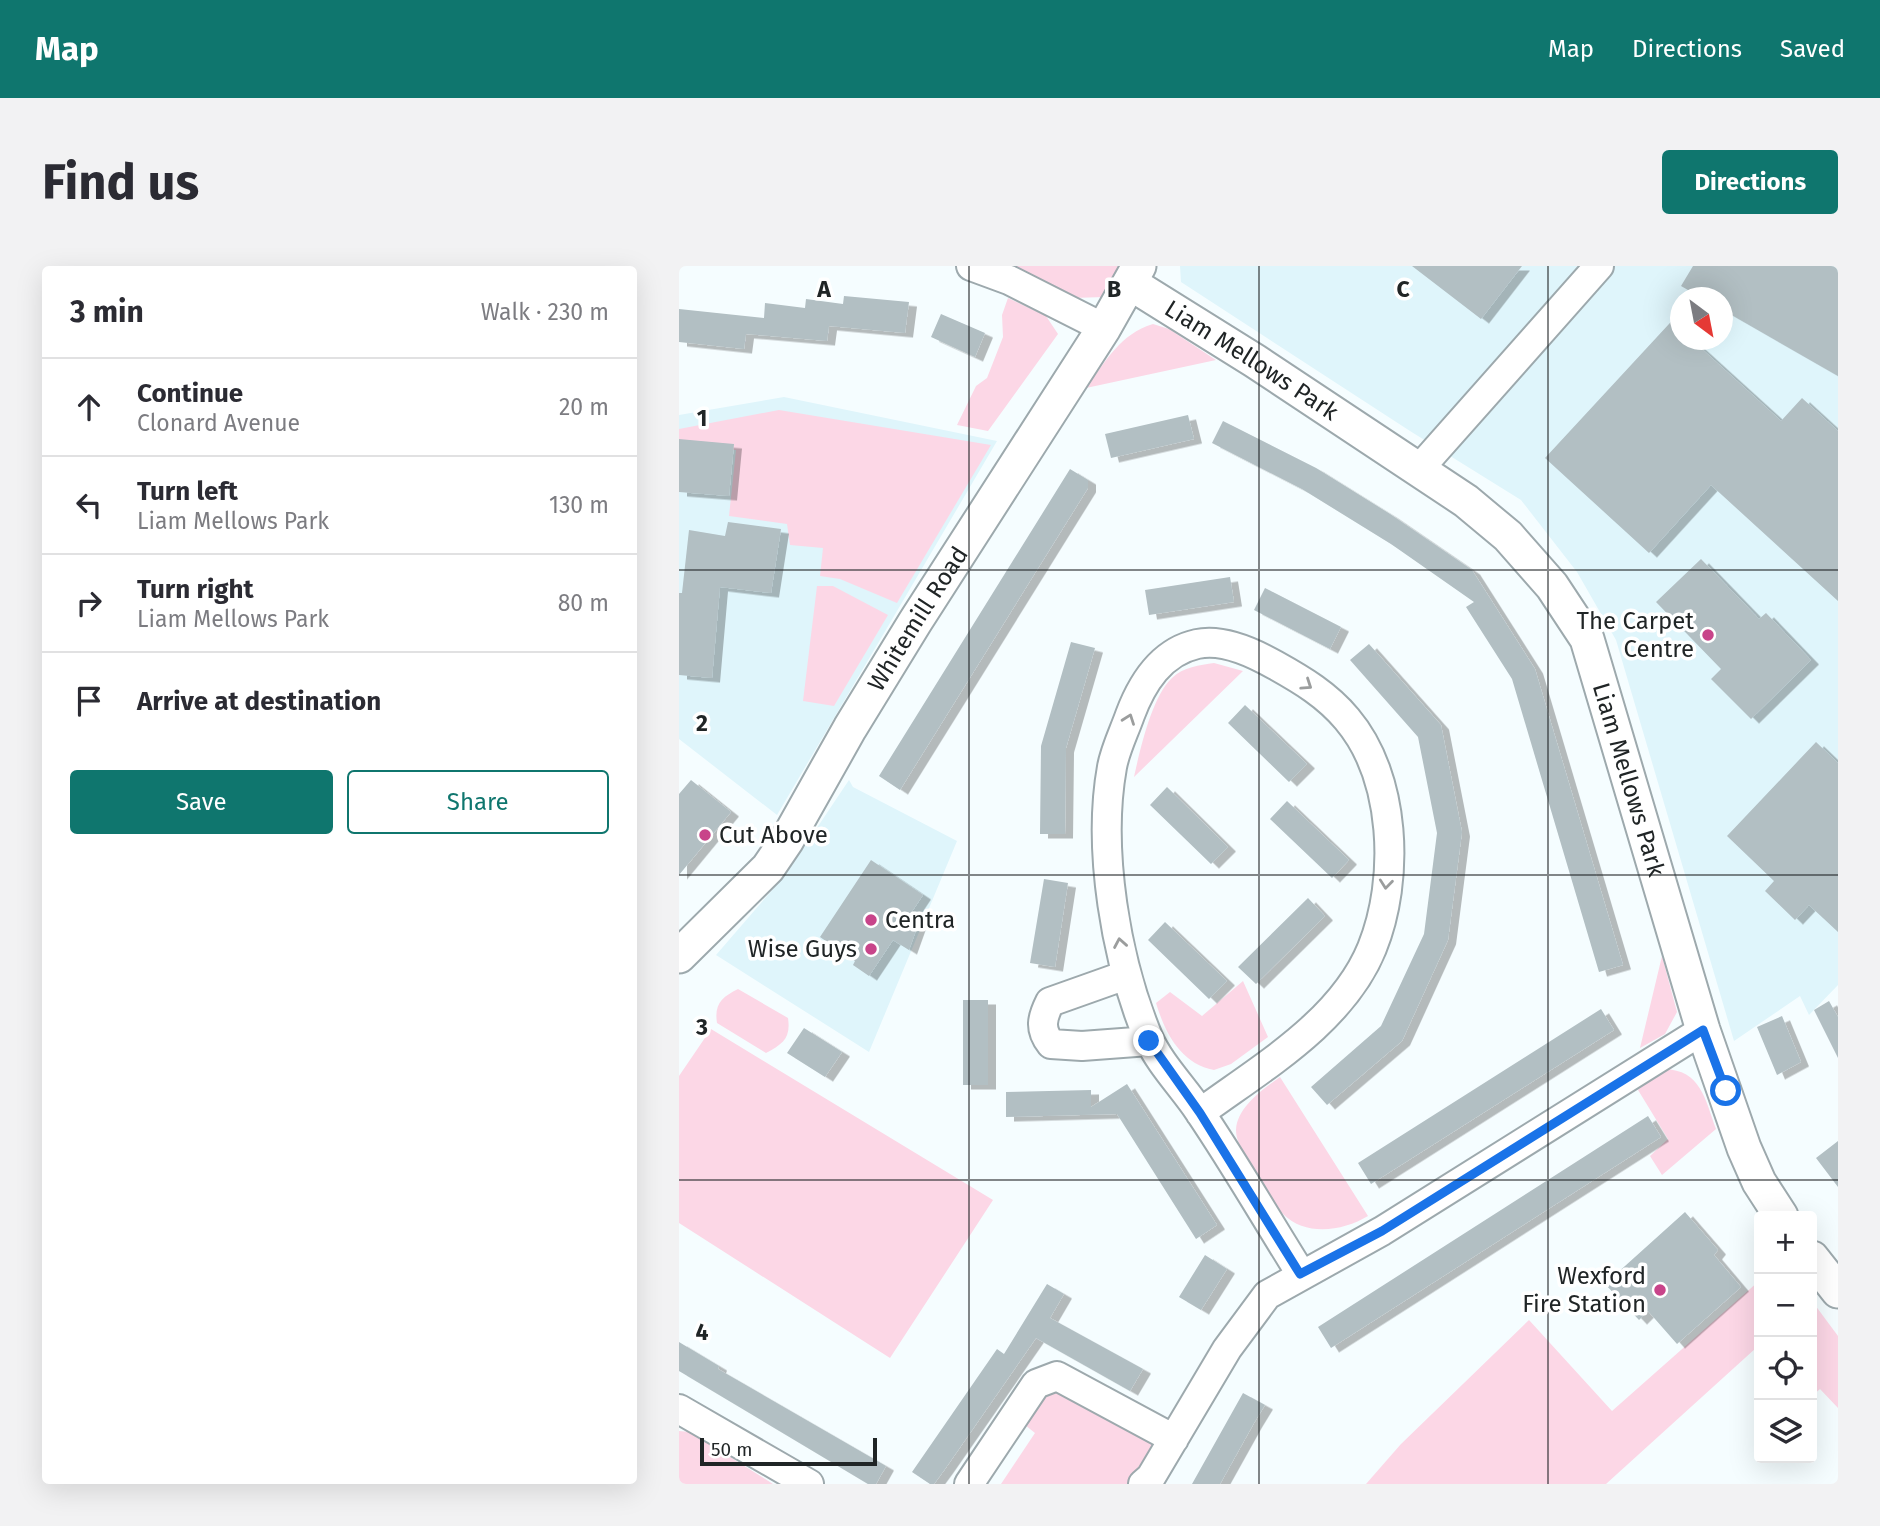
<!DOCTYPE html>
<meta charset="utf-8">
<style>
:root{--surface:#fff;--page:#f2f2f3;--text:#2b2b33;--muted:#7c7c81;--line:#e1e1e2;--accent:#0f766e}
body{margin:0;font-family:"Fira Sans",sans-serif;background:var(--page);color:var(--text)}
.controls{position:absolute;right:21px;bottom:21px;display:grid;overflow:hidden;border-radius:7px;box-shadow:0 7px 28px #0002}
.controls button{width:63px;height:63px;display:grid;place-items:center;padding:0;border:0;border-bottom:2px solid var(--line);background:var(--surface);color:var(--text);font:35px sans-serif}
.compass{position:absolute;left:991px;top:21px;width:63px;height:63px;border-radius:50%;background:var(--surface);box-shadow:0 7px 28px #0002;rotate:148deg}
.scale{position:absolute;left:21px;bottom:18px;width:177px;box-sizing:border-box;padding-left:7px;border:4px solid #202526;border-top:0;font-size:19px;line-height:24px;white-space:nowrap;color:#202526;-webkit-text-stroke:5px #fff;paint-order:stroke}
.stop{position:absolute;width:21px;height:21px;margin:-16px;border:5px solid #1a73e8;border-radius:50%;background:#fff}
.stop.end{background:#1a73e8;border-color:#fff;box-shadow:0 2px 7px #0008}
.list{margin:0;padding:0;list-style:none}
h2{display:flex;justify-content:space-between;align-items:center;height:91px;margin:0;padding:0 28px;font-size:30px}
h2 small{font-size:23px;font-weight:400;color:var(--muted)}
.list li{display:grid;grid-template-columns:46px 1fr auto;gap:21px;align-items:center;box-sizing:border-box;height:98px;padding:0 28px;border-top:2px solid var(--line)}
.list b{display:block;font-size:26px;white-space:nowrap}
.list p{margin:0;font-size:23px;white-space:nowrap;color:var(--muted)}
.list em{font-size:23px;font-style:normal;color:var(--muted)}
.actions{display:flex;gap:14px;padding:21px 28px}
.actions a{flex:1;padding:16px 0;border:2px solid var(--accent);border-radius:7px;text-align:center;font-size:24px;color:var(--accent)}
.actions .main{background:var(--accent);color:#fff}
.icon{flex:none;width:38px;height:38px;fill:none;stroke:currentColor;stroke-width:2;stroke-linecap:round;stroke-linejoin:round}
.map{position:relative;flex:none;width:1159px;height:1218px;overflow:hidden;border-radius:7px}
header{display:flex;align-items:center;gap:42px;box-sizing:border-box;height:98px;padding:0 35px;background:var(--accent);color:#fff}
header strong{font-size:33px}
nav{display:flex;gap:38px;margin-inline-start:auto;font-size:24px}
.intro{display:flex;align-items:center;justify-content:space-between;box-sizing:border-box;height:168px;padding:0 42px}
h1{margin:0;font-size:49px}
.button{padding:18px 32px;border-radius:7px;background:var(--accent);color:#fff;font-size:24px;font-weight:700}
main{display:flex;gap:42px;padding:0 42px}
aside{flex:1;background:var(--surface);border-radius:7px;box-shadow:0 7px 28px #0002}
.map>svg:first-child{display:block}
</style>
<header>
<strong>Map</strong>
<nav><a>Map</a><a>Directions</a><a>Saved</a></nav>
</header>
<div class="intro"><h1>Find us</h1><a class="button">Directions</a></div>
<main>
<aside>
<h2>3 min<small>Walk · 230 m</small></h2>
<ul class="list">
<li><svg class="icon" aria-label="ahead" viewBox="0 0 24 24"><path d="M12 20V5M6 11l6-6 6 6"/></svg><div><b>Continue</b><p>Clonard Avenue</p></div><em>20 m</em></li>
<li><svg class="icon" aria-label="left" viewBox="0 0 24 24"><path d="M17 20v-9H6M10 6l-5 5 5 5"/></svg><div><b>Turn left</b><p>Liam Mellows Park</p></div><em>130 m</em></li>
<li><svg class="icon" aria-label="right" viewBox="0 0 24 24"><path d="M7 20v-9h11M14 6l5 5-5 5"/></svg><div><b>Turn right</b><p>Liam Mellows Park</p></div><em>80 m</em></li>
<li><svg class="icon" aria-label="arrive" viewBox="0 0 24 24"><path d="M6 21V4h12l-3 4 3 4H6"/></svg><div><b>Arrive at destination</b></div></li>
</ul>
<div class="actions"><a class="main">Save</a><a>Share</a></div>
</aside>
<div class="map">
<svg width="1159" height="1218" viewBox="0 0 1159 1218">
<defs>
<filter id="shadow"><feDropShadow dx="8" dy="4.5" stdDeviation="0" flood-color="#0004"/></filter>
</defs>
<rect width="100%" height="100%" fill="#f5fdff"/>
<path fill="#dff5fb" fill-rule="evenodd" d="M 501,0 L 1159,0 L 1159,719 L 1130,749 L 1121,730 L 1055,775 L 937,374 L 898,306 L 842,234 L 731,165 L 502,16 ZM 1001,32 L 1044,32 L 1044,74 L 1001,74 Z
M 105,131 L 318,175 L 98,549 L 0,473 L 0,149 Z
M 170,514 L 174,521 L 278,575 L 190,786 L 37,689 L 107,608 Z"/>
<path fill="#fcd7e6" d="M 323,0 L 443,0 L 426,31 L 393,32 Z
M 329,32 L 367,50 L 379,68 L 309,165 L 278,159 L 297,120 L 308,112 L 324,71 L 323,49 Z
M 474,58 L 490,63 L 537,94 L 407,122 C 427,95 441,68 474,58 Z
M 100,144 L 312,179 L 218,337 L 161,313 L 141,310 L 144,282 L 111,279 L 108,258 L 50,250 L 57,184 L 0,179 L 0,163 Z
M 138,320 L 154,320 L 209,349 L 155,440 L 124,435 Z
M 535,397 L 564,405 L 455,511 C 461,484 473,430 493,412 C 504,401 521,399 535,397 Z
M 983,690 L 998,746 L 986,768 L 961,782 Z
M 564,715 L 589,771 L 552,798 L 535,804 C 502,798 486,767 477,737 L 491,726 L 523,750 Z
M 59,723 L 109,752 C 112,772 104,778 87,787 L 38,757 C 35,738 43,731 59,723 Z
M 32,763 L 314,934 L 211,1092 L 0,957 L 0,810 Z
M 985,803 C 1022,804 1026,833 1037,863 L 983,909 L 971,890 L 989,873 L 959,824 L 970,811 Z
M 601,811 L 689,950 C 664,965 627,971 604,948 C 593,938 586,920 578,907 C 570,895 557,879 557,864 C 558,841 584,823 601,811 Z
M 1080,1015 L 1080,1085 L 1077,1082 L 927,1218 L 687,1218 L 722,1178 L 850,1054 L 933,1145 Z
M 1133,1035 L 1159,1070 L 1159,1142 L 1141,1123 L 1133,1130 Z
M 376,1123 L 466,1169 L 473,1179 L 471,1197 L 448,1218 L 322,1218 L 356,1167 L 341,1155 L 354,1136 Z
M 0,1165 L 11,1166 L 94,1218 L 0,1218 Z"/>
<path fill="#b2bfc3" filter="url(#shadow)" d="M 733,0 L 843,0 L 802,53 Z
M 1014,0 L 1159,0 L 1159,110 L 1044,44 L 1044,32 L 1023,32 L 1002,20 Z
M 165,30 L 230,36 L 226,67 L 150,60 L 148,75 L 67,68 L 65,83 L 0,76 L 0,43 L 85,52 L 86,37 L 126,42 L 127,33 L 164,38 Z
M 1002,45 L 1002,74 L 1013,74 L 1102,155 L 1123,132 L 1159,165 L 1159,335 L 1032,219 L 970,287 L 866,192 Z
M 262,48 L 306,67 L 296,91 L 252,71 Z
M 509,149 L 515,173 L 432,192 L 426,168 Z
M 544,155 L 637,202 L 711,248 L 793,304 L 856,403 L 944,699 L 920,706 L 833,413 L 787,341 L 795,336 L 712,278 L 623,223 L 533,177 Z
M 0,173 L 55,178 L 50,230 L 0,226 Z
M 391,203 L 409,214 L 409,222 L 221,524 L 200,510 Z
M 49,256 L 102,263 L 92,327 L 41,321 L 33,412 L 0,409 L 0,327 L 3,327 L 10,264 L 46,270 Z
M 1022,293 L 1080,353 L 1087,347 L 1132,394 L 1072,453 L 1032,413 L 1042,403 L 977,336 Z
M 551,311 L 555,336 L 470,349 L 466,324 Z
M 586,322 L 662,361 L 651,383 L 575,344 Z
M 392,376 L 416,382 L 387,482 L 386,568 L 361,568 L 362,480 Z
M 690,378 L 762,459 L 783,566 L 769,674 L 723,775 L 648,839 L 632,821 L 702,760 L 745,668 L 758,567 L 739,471 L 671,394 Z
M 566,439 L 628,498 L 610,516 L 549,457 Z
M 1137,476 L 1159,497 L 1159,666 L 1130,639 L 1116,654 L 1086,625 L 1095,615 L 1048,570 Z
M 12,514 L 52,546 L 0,609 L 0,528 Z
M 488,521 L 549,581 L 532,598 L 471,539 Z
M 608,535 L 670,594 L 653,612 L 591,553 Z
M 192,594 L 244,629 L 230,650 L 240,656 L 230,684 L 214,674 L 190,710 L 174,699 L 176,695 L 141,671 Z
M 365,613 L 389,617 L 376,701 L 351,697 Z
M 629,632 L 646,650 L 577,718 L 559,701 Z
M 486,656 L 548,715 L 530,733 L 469,674 Z
M 284,734 L 309,734 L 309,819 L 284,819 Z
M 1150,735 L 1159,751 L 1159,792 L 1135,744 Z
M 922,743 L 935,764 L 692,918 L 679,897 Z
M 1103,750 L 1122,796 L 1098,809 L 1078,761 Z
M 125,762 L 163,786 L 146,811 L 108,787 Z
M 448,818 L 538,959 L 517,973 L 438,848 L 327,851 L 327,826 L 412,824 L 412,841 Z
M 969,850 L 982,871 L 652,1082 L 639,1061 Z
M 1159,875 L 1159,921 L 1137,892 Z
M 1006,946 L 1039,984 L 1035,989 L 1062,1021 L 998,1078 L 969,1045 L 960,1054 L 926,1018 Z
M 526,989 L 548,1003 L 522,1044 L 500,1031 Z
M 368,1018 L 385,1028 L 371,1052 L 464,1103 L 451,1125 L 357,1072 L 266,1203 L 255,1218 L 251,1218 L 233,1206 L 318,1083 L 325,1088 Z
M 0,1076 L 40,1100 L 39,1103 L 207,1200 L 197,1218 L 189,1218 L 0,1105 Z
M 564,1127 L 586,1139 L 575,1157 L 541,1218 L 513,1218 Z"/>
<g fill="none" stroke-linecap="round" stroke-linejoin="round">
<g stroke="#9da9ad" stroke-width="32">
<path id="minor" d="M 292,0 L 330,14 L 425,62
M 740,203 L 920,0
M 447,709 L 371,736 C 363,752 360,763 372,778 L 403,780 L 470,775
M 521,847 C 582,802 663,756 693,682 C 721,613 717,511 668,453 C 648,429 623,414 596,399 C 575,387 544,372 518,378 C 482,386 463,417 451,449 C 445,466 436,484 433,501 C 418,584 437,694 469,771 C 480,797 504,821 520,845 C 556,898 588,954 622,1008
M 0,1143 L 130,1218
M 290,1218 L 357,1118 L 378,1110 L 495,1173
M 464,1218 L 472,1211 L 548,1083 L 588,1029 L 703,965 L 1024,764"/>
</g>
<g stroke="#9da9ad" stroke-width="37">
<g id="tertiary">
<path id="s1" d="M 451,17 L 576,95 L 787,235 L 829,270 L 873,320 L 908,373 L 1024,764 L 1065,882 L 1080,916 L 1102,950"/>
<path id="s2" d="M 0,690 L 89,602 L 108,574 L 171,462 L 236,356 L 425,62 L 460,0"/>
<path d="M 1133,992 L 1159,1025"/>
</g>
</g>
<use href="#minor" stroke="#fff" stroke-width="28"/>
<use href="#tertiary" stroke="#fff" stroke-width="33"/>
</g>
<defs><path id="oneway-chevron" d="M-2-3.5L2.5 0L-2 3.5" fill="none" stroke-width="1.6" stroke-linecap="round" stroke-linejoin="round" transform="scale(1.75)"/></defs>
<g stroke="#9b9d9d">
<use href="#oneway-chevron" transform="translate(628 419) rotate(34)"/>
<use href="#oneway-chevron" transform="translate(450 453) rotate(-70)"/>
<use href="#oneway-chevron" transform="translate(707 618) rotate(96)"/>
<use href="#oneway-chevron" transform="translate(441 677) rotate(-100)"/>
</g>
<g fill="none" stroke-linecap="round" stroke-linejoin="round">
<path stroke="#1a73e8" stroke-width="9" d="M 470,775 L 521,847 L 621,1008 L 703,965 L 1024,764 L 1047,825"/>
</g>
<path fill="none" stroke="#202526" stroke-width="2" stroke-opacity="0.55" d="M 290,0 L 290,1218M 580,0 L 580,1218M 869,0 L 869,1218M 0,304 L 1159,304M 0,609 L 1159,609M 0,914 L 1159,914"/>
<g fill="#c8448a" stroke="#fff" stroke-width="2.5">
<circle cx="1029" cy="369" r="7"/>
<circle cx="26" cy="569" r="7"/>
<circle cx="192" cy="654" r="7"/>
<circle cx="192" cy="683" r="7"/>
<circle cx="981" cy="1024" r="7"/>
</g>
<g text-anchor="middle" stroke-width="7" stroke-linejoin="round" paint-order="stroke">
<g font-size="24" fill="#202526" stroke="#fff">
<text dy="8" stroke="none"><textPath href="#s1" startOffset="144">Liam Mellows Park</textPath></text>
<text dy="8" stroke="none"><textPath href="#s2" startOffset="416">Whitemill Road</textPath></text>
<text dy="8" stroke="none"><textPath href="#s1" startOffset="732">Liam Mellows Park</textPath></text>
</g>
<g font-size="24" fill="#202526" stroke="#fff" text-anchor="end">
<text x="1015" y="363">The Carpet<tspan x="1015" dy="28">Centre</tspan></text>
<text x="40" y="577" text-anchor="start">Cut Above</text>
<text x="206" y="662" text-anchor="start">Centra</text>
<text x="178" y="691">Wise Guys</text>
<text x="967" y="1018">Wexford<tspan x="967" dy="28">Fire Station</tspan></text>
</g>
</g>
<g font-size="23" text-anchor="middle" font-weight="bold" fill="#202526" stroke="#fff" stroke-width="7" stroke-linejoin="round" paint-order="stroke">
<text x="145" y="31">A</text>
<text x="435" y="31">B</text>
<text x="724" y="31">C</text>
<text x="23" y="160">1</text>
<text x="23" y="465">2</text>
<text x="23" y="769">3</text>
<text x="23" y="1074">4</text>
</g>
</svg>
<div class="controls">
<button>+</button>
<button>−</button>
<button><svg class="icon" aria-label="locate" viewBox="0 0 24 24"><circle cx="12" cy="12" r="6"/><path d="M12 2v4M12 18v4M2 12h4M18 12h4"/></svg></button>
<button><svg class="icon" aria-label="layers" viewBox="0 0 24 24"><path d="M12 4l9 5-9 5-9-5zM3 14l9 5 9-5"/></svg></button>
</div>
<svg class="compass" viewBox="-18 -18 36 36"><path d="M0-13l5 13h-10z" fill="#e53935"/><path d="M0 13l5-13h-10z" fill="#7c7c81"/></svg>
<div class="scale">50 m</div>
<div class="stop" style="left:1047px;top:825px"></div>
<div class="stop end" style="left:470px;top:775px"></div>
</div>
</main>
